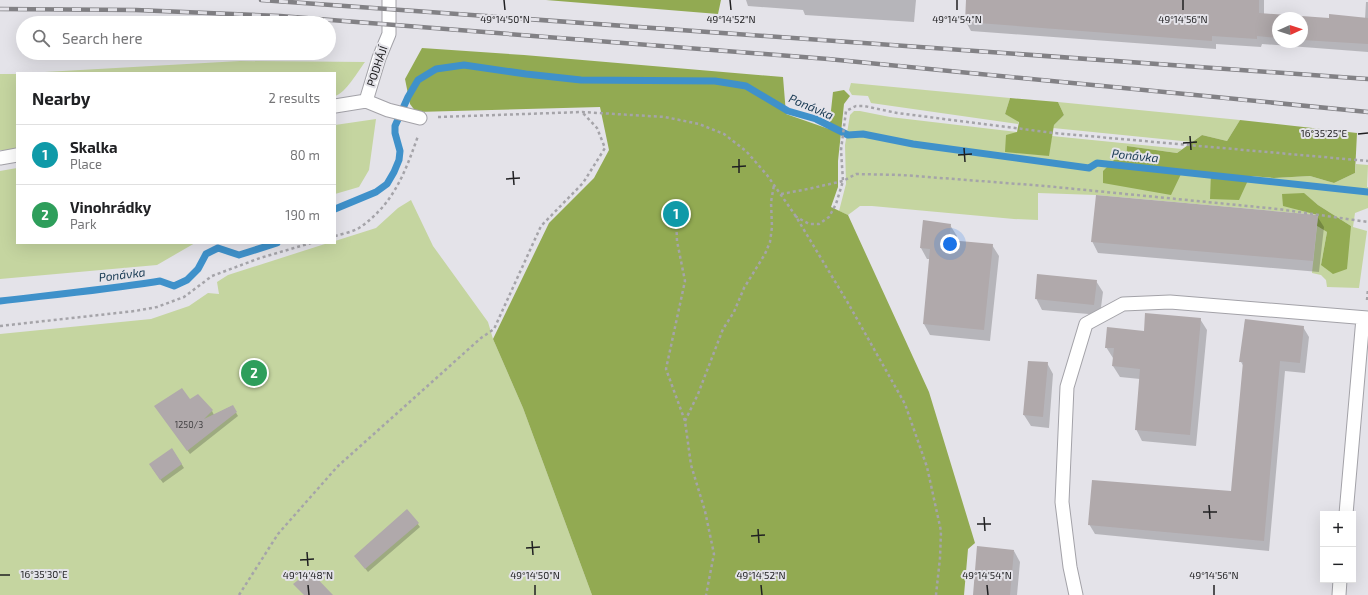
<!DOCTYPE html>
<meta charset="utf-8">
<style>
:root{--surface:#fff;--page:#f6f6f6;--text:#202124;--muted:#757577;--line:#e0e0e0;--accent:#0f766e}
body{margin:0;font-family:"Exo 2",sans-serif;background:var(--page);color:var(--text)}
.controls{position:absolute;right:12px;bottom:12px;display:grid;overflow:hidden;border-radius:0px;box-shadow:0 4px 16px #0002}
.controls button{width:36px;height:36px;display:grid;place-items:center;padding:0;border:0;border-bottom:1px solid var(--line);background:var(--surface);color:var(--text);font:20px sans-serif}
.compass{position:absolute;left:1272px;top:12px;width:36px;height:36px;border-radius:50%;background:var(--surface);box-shadow:0 4px 16px #0002;rotate:87deg}
.you{position:absolute;left:950px;top:244px;width:14px;height:14px;margin:-10px;border:3px solid #fff;border-radius:50%;background:#1a73e8;box-shadow:0 0 0 6px #1a73e833}
.badge{display:grid;place-items:center;width:26px;height:26px;border-radius:50%;background:var(--accent);color:#fff;font-size:13px;font-weight:700}
.pin{position:absolute;translate:-50% -50%;border:2px solid #fff;box-shadow:0 1px 4px #0006}
.list{margin:0;padding:0;list-style:none}
h2{display:flex;justify-content:space-between;align-items:center;height:52px;margin:0;padding:0 16px;font-size:17px}
h2 small{font-size:13px;font-weight:400;color:var(--muted)}
.list li{display:grid;grid-template-columns:26px 1fr auto;gap:12px;align-items:center;box-sizing:border-box;height:60px;padding:0 16px;border-top:1px solid var(--line)}
.list b{display:block;font-size:15px;white-space:nowrap}
.list p{margin:0;font-size:13px;white-space:nowrap;color:var(--muted)}
.list em{font-size:13px;font-style:normal;color:var(--muted)}
.icon{flex:none;width:22px;height:22px;fill:none;stroke:currentColor;stroke-width:2;stroke-linecap:round;stroke-linejoin:round}
.map{position:relative;flex:none;width:1368px;height:595px;overflow:hidden}
.search{position:absolute;background:var(--surface);box-shadow:0 4px 16px #0002;left:16px;top:16px;width:320px;height:44px;display:flex;align-items:center;gap:10px;box-sizing:border-box;padding:0 14px;border-radius:22px;color:var(--muted);font-size:15px}
.panel{position:absolute;background:var(--surface);box-shadow:0 4px 16px #0002;left:16px;top:72px;width:320px;height:172px;border-radius:0px}
.map>svg:first-child{display:block}
</style>
<div class="map">
<svg width="1368" height="595" viewBox="0 0 1368 595">
<rect width="100%" height="100%" fill="#e4e3e9"/>
<path fill="#c5d5a0" d="M 240,61 L 365,62 C 358,71 346,93 335,96 L 335,73 L 27,73 Z
M 0,74 L 17,74 L 17,150 L 0,150 Z
M 851,83 L 1010,98 L 1005,114 L 1019,121 L 1018,124 L 871,103 L 868,96 L 852,95 L 849,90 Z
M 1058,102 L 1240,120 L 1227,141 L 1202,135 L 1192,142 L 1053,128 L 1054,125 L 1064,115 Z
M 854,111 L 860,111 L 890,117 L 1017,132 L 1048,156 L 1052,136 L 1182,149 L 1177,153 L 1127,146 L 1126,160 L 1182,172 L 1212,173 L 1274,178 L 1310,176 L 1334,183 L 1355,173 L 1356,164 L 1368,165 L 1367,187 L 1368,187 L 1368,208 L 1355,213 L 1353,227 L 1367,231 L 1359,288 L 1327,287 L 1326,280 L 1321,275 L 1312,273 L 1317,226 L 1327,232 L 1321,265 L 1351,226 L 1318,205 L 1303,193 L 1318,215 L 1096,195 L 1038,193 L 1038,220 L 1014,219 L 872,206 L 860,206 L 848,215 L 839,211 L 846,184 L 845,145 L 850,115 Z
M 376,119 L 369,170 L 359,187 L 335,194 L 335,125 Z
M 17,168 L 17,243 L 195,243 L 157,265 L 0,279 L 0,171 Z
M 411,200 L 433,246 L 488,322 L 493,339 L 523,408 L 592,595 L 0,595 L 0,334 L 151,319 L 189,306 L 208,293 L 219,294 L 217,282 L 228,275 L 328,243 L 335,243 L 335,241 L 376,228 L 398,208 Z"/>
<path fill="#92aa52" d="M 546,0 L 721,0 L 718,14 Z
M 422,48 L 524,55 L 783,77 L 786,114 L 829,129 L 833,92 L 844,90 L 850,96 L 844,104 L 838,161 L 838,187 L 831,207 L 848,215 L 929,392 L 975,543 L 968,549 L 964,595 L 592,595 L 523,408 L 493,339 L 549,223 L 594,178 L 609,150 L 600,107 L 416,112 L 410,104 L 405,79 Z
M 1010,98 L 1058,102 L 1064,115 L 1054,125 L 1049,156 L 1005,152 L 1006,135 L 1017,132 L 1019,122 L 1005,114 Z
M 1240,120 L 1357,133 L 1355,173 L 1334,183 L 1310,176 L 1274,178 L 1250,176 L 1239,200 L 1210,199 L 1211,173 L 1182,172 L 1171,195 L 1103,183 L 1103,171 L 1114,160 L 1126,160 L 1127,146 L 1177,153 L 1202,135 L 1227,141 Z
M 1304,193 L 1318,205 L 1351,226 L 1347,269 L 1333,274 L 1321,265 L 1327,232 L 1317,226 L 1318,215 L 1283,206 L 1282,194 Z"/>
<path fill="#0003" fill-rule="evenodd" d="M 746,0 L 916,0 L 914,22 L 805,15 L 803,10 L 748,6 Z
M 967,0 L 1264,0 L 1264,14 L 1330,19 L 1365,19 L 1366,2 L 1368,2 L 1368,52 L 1262,44 L 1261,47 L 1216,44 L 1216,49 L 971,31 L 966,22 ZM 1278,18 L 1302,18 L 1302,42 L 1278,42 Z
M 1317,216 L 1324,227 L 1319,272 L 1098,253 L 1092,241 Z
M 950,225 L 957,236 L 956,242 L 992,245 L 999,256 L 990,341 L 930,335 L 924,324 L 930,259 L 927,259 L 921,248 Z
M 1096,281 L 1103,292 L 1100,315 L 1042,310 L 1036,298 Z
M 1200,319 L 1207,330 L 1196,446 L 1142,441 L 1136,429 L 1140,379 L 1120,377 L 1113,366 L 1114,359 L 1113,358 L 1106,347 L 1145,332 Z
M 1245,321 L 1303,327 L 1309,337 L 1305,373 L 1285,371 L 1269,551 L 1095,534 L 1089,524 L 1232,492 L 1244,367 L 1241,362 Z
M 1047,363 L 1053,374 L 1049,428 L 1031,426 L 1024,415 Z
M 189,401 L 212,411 L 214,415 L 232,406 L 238,416 L 190,454 L 158,410 Z
M 172,449 L 184,468 L 163,483 L 152,468 Z
M 407,510 L 420,527 L 368,572 L 355,556 Z
M 1014,551 L 1020,562 L 1017,595 L 974,595 Z"/>
<g fill="none" stroke-linecap="round" stroke-linejoin="round">
<path stroke="#3f91ca" stroke-width="7" d="M 335,209 L 376,192 L 387,184 L 394,172 L 399,160 L 400,151 L 395,133 L 395,126 L 408,97 L 418,80 L 436,69 L 464,65 L 526,74 L 581,80 L 715,81 L 746,86 L 788,111 L 816,119 L 848,135 L 863,134 L 913,144 L 1089,168 L 1097,163 L 1368,192
M 0,301 C 51,295 103,290 154,282 L 160,281 L 174,286 L 187,280 L 198,269 L 206,254 L 218,248 L 239,255 L 277,243"/>
</g>
<path fill="#b0a9ab" d="M 966,0 L 1259,0 L 1259,13 L 1329,18 L 1329,14 L 1368,18 L 1368,44 L 1302,40 L 1302,18 L 1278,18 L 1278,38 L 1257,36 L 1257,39 L 1212,36 L 1212,41 L 965,22 Z
M 1096,195 L 1318,215 L 1313,261 L 1091,242 Z
M 923,220 L 951,224 L 949,240 L 993,244 L 984,330 L 923,324 L 930,249 L 920,248 Z
M 1037,274 L 1097,280 L 1094,305 L 1035,299 Z
M 1145,313 L 1201,318 L 1190,435 L 1135,430 L 1140,369 L 1112,366 L 1114,348 L 1105,348 L 1107,327 L 1144,331 Z
M 1245,319 L 1304,326 L 1300,363 L 1280,361 L 1264,541 L 1088,525 L 1092,480 L 1231,491 L 1243,362 L 1239,362 Z
M 1028,361 L 1048,362 L 1043,417 L 1023,415 Z
M 182,388 L 190,399 L 198,394 L 213,410 L 204,419 L 233,405 L 237,412 L 187,451 L 154,406 Z
M 172,448 L 182,464 L 160,480 L 149,464 Z
M 407,509 L 419,523 L 365,569 L 354,556 Z
M 977,546 L 1014,550 L 1010,595 L 973,595 Z
M 310,571 L 333,595 L 304,595 L 293,584 Z"/>
<g fill="none" stroke-linecap="round" stroke-linejoin="round">
<g stroke="#a3a2a8" stroke-width="15">
<path id="service" d="M 366,101 L 379,58 L 389,34 L 389,0
M 366,101 L 388,110 L 420,118
M 335,106 L 366,101
M 0,158 L 17,155
M 1346,514 L 1363,318
M 1076,595 L 1070,567 L 1062,502 L 1067,387 L 1086,324 L 1123,304 L 1170,302 L 1368,318
M 1339,595 L 1340,580"/>
</g>
<path stroke="#a5a4a9" stroke-width="2.5" stroke-dasharray="3 3" stroke-linecap="butt" d="M 438,117 L 582,112 L 665,117 L 699,124 L 724,134 L 746,151 L 767,175 L 795,215 L 848,303 L 905,404 L 927,467 L 941,531 L 940,558 L 936,595
M 781,194 L 808,189 L 843,181 L 856,174 L 902,175 L 1045,186 L 1278,209 L 1368,222
M 676,214 L 677,241 L 685,281 L 666,369 L 685,421 L 691,465 L 705,511 L 714,554 L 706,595
M 795,216 L 809,224 L 819,224 L 829,217 L 836,204 L 843,181 L 841,150 L 846,111 L 856,106 L 864,106 L 897,113 L 1054,133 L 1368,161
M 335,236 C 342,234 352,232 359,228 C 393,205 405,173 418,136
M 1367,300 L 1368,289
M 0,326 L 135,311 L 157,307 L 184,297 L 212,276 L 260,258 L 311,243
M 685,421 L 698,394 L 723,329 L 734,312 L 744,288 L 765,254 L 770,242 L 772,227 L 771,202 L 774,185
M 239,595 L 278,534 L 337,467 L 481,338 L 494,329 L 541,226 L 583,183 L 605,148 L 597,128 L 582,112"/>
<use href="#service" stroke="#fff" stroke-width="13"/>
<g stroke="#828185" stroke-width="4.5">
<path id="rail" d="M 261,0 L 1368,79
M 0,9 L 136,10 L 280,16 L 828,59 L 1368,112"/>
</g>
<use href="#rail" stroke="#e4e3e9" stroke-width="3" stroke-dasharray="9" stroke-linecap="butt"/>
</g>
<path fill="none" stroke="#202022" stroke-width="1.5" d="M 504,0 L 505,10M 730,0 L 731,10M 957,0 L 957,10M 1183,0 L 1183,10M 1358,134 L 1368,133M 1190,136 L 1191,150M 1183,143 L 1197,142M 964,148 L 965,162M 958,155 L 972,154M 739,159 L 739,173M 732,167 L 746,166M 513,171 L 514,185M 506,179 L 520,178M 1209,505 L 1210,519M 1203,512 L 1217,512M 984,517 L 985,531M 977,524 L 991,524M 758,529 L 759,543M 751,536 L 765,535M 532,541 L 533,555M 526,548 L 540,547M 307,552 L 308,566M 300,560 L 314,559M 0,575 L 10,575M 308,585 L 309,595M 535,585 L 535,595M 761,585 L 762,595M 987,585 L 988,595M 1214,585 L 1214,595"/>
<g text-anchor="middle" stroke-width="4" stroke-linejoin="round" paint-order="stroke">
<g font-size="9" fill="#444244">
<text x="189" y="428">1250/3</text>
</g>
<g font-size="11" fill="#202022" stroke="#e4e3e9">
<text transform="translate(377 66) rotate(-71)" y="4">PODHÁJÍ</text>
</g>
<g font-size="12" font-style="italic" fill="#163851" stroke="#e4e3e9">
<text transform="translate(811 107) rotate(23)" y="4">Ponávka</text>
<text transform="translate(1135 156) rotate(6)" y="4">Ponávka</text>
<text transform="translate(122 275) rotate(-7)" y="4">Ponávka</text>
</g>
</g>
<g font-size="10" text-anchor="middle" fill="#202022" stroke="#e4e3e9" stroke-width="4" stroke-linejoin="round" paint-order="stroke">
<text x="505" y="23">49°14'50"N</text>
<text x="731" y="23">49°14'52"N</text>
<text x="957" y="23">49°14'54"N</text>
<text x="1183" y="23">49°14'56"N</text>
<text x="1324" y="137">16°35'25"E</text>
<text x="44" y="578">16°35'30"E</text>
<text x="308" y="579">49°14'48"N</text>
<text x="535" y="579">49°14'50"N</text>
<text x="761" y="579">49°14'52"N</text>
<text x="987" y="579">49°14'54"N</text>
<text x="1214" y="579">49°14'56"N</text>
</g>
</svg>
<div class="controls">
<button>+</button>
<button>−</button>
</div>
<svg class="compass" viewBox="-18 -18 36 36"><path d="M0-13l5 13h-10z" fill="#e53935"/><path d="M0 13l5-13h-10z" fill="#757577"/></svg>
<div class="you"></div>
<div class="pin badge" style="left:676px;top:214px;background:#0f9aa8">1</div>
<div class="pin badge" style="left:254px;top:373px;background:#2e9e5b">2</div>
<div class="search"><svg class="icon" aria-label="search" viewBox="0 0 24 24"><circle cx="10" cy="10" r="6"/><path d="M15 15l6 6"/></svg>Search here</div>
<section class="panel">
<h2>Nearby<small>2 results</small></h2>
<ul class="list">
<li><span class="badge" style="background:#0f9aa8">1</span><div><b>Skalka</b><p>Place</p></div><em>80 m</em></li>
<li><span class="badge" style="background:#2e9e5b">2</span><div><b>Vinohrádky</b><p>Park</p></div><em>190 m</em></li>
</ul>
</section>
</div>
